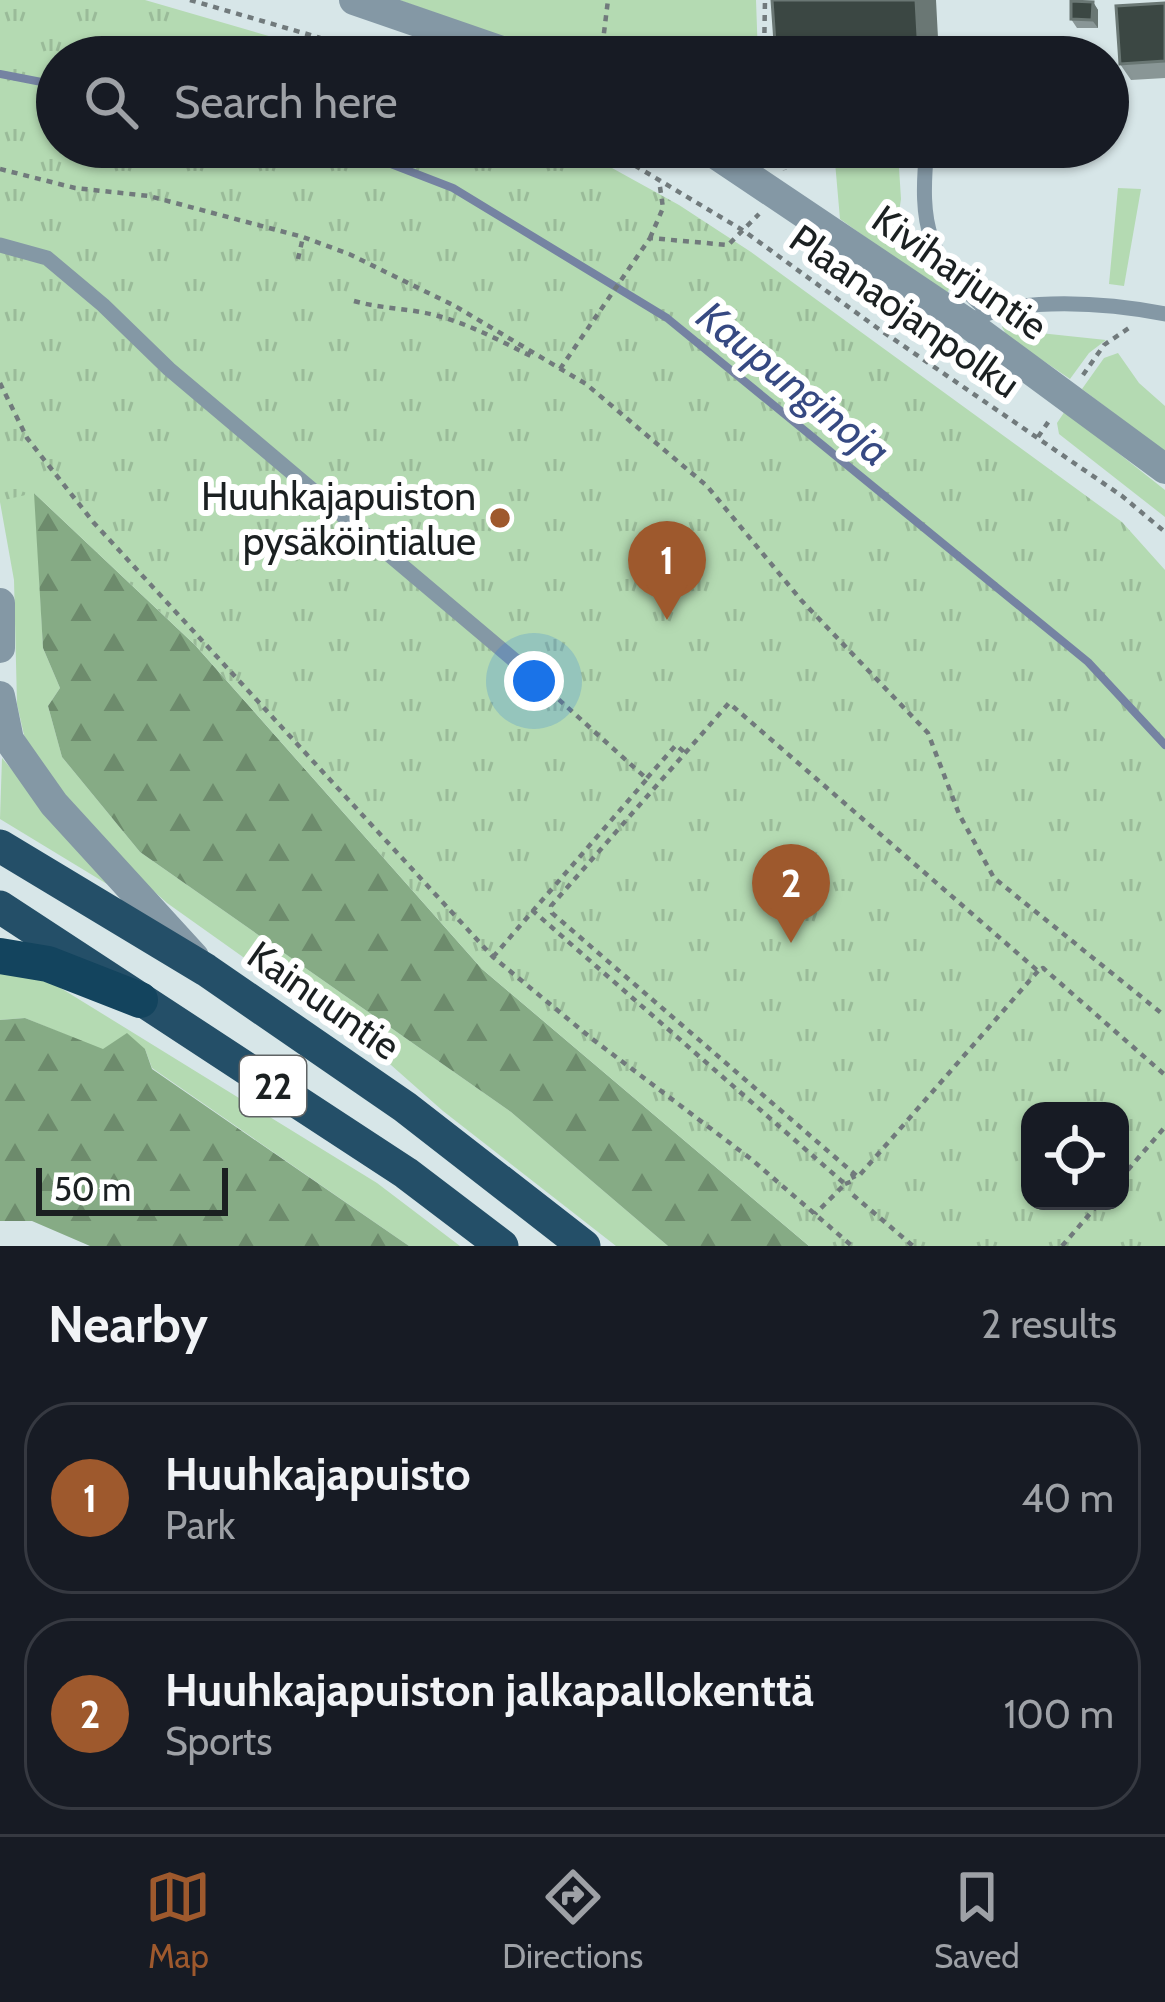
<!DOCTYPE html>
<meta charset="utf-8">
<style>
:root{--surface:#171b24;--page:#242831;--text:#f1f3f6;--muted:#9ea1a6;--line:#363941;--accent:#9e592d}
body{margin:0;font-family:Cabin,sans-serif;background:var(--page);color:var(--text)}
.controls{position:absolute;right:36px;bottom:36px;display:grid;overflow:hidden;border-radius:24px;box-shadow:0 3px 9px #0004}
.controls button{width:108px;height:108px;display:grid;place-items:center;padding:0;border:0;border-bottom:3px solid var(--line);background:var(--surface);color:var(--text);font:60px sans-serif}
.scale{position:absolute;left:36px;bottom:30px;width:192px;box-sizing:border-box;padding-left:12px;border:6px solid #1b2021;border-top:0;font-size:33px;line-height:42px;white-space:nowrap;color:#1b2021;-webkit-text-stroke:9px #fff;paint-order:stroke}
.you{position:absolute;left:534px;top:681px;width:42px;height:42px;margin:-30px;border:9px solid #fff;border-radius:50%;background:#1a73e8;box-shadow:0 0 0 18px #1a73e833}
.badge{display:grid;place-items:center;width:78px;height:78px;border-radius:50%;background:var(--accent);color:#fff;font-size:39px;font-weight:700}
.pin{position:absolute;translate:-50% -99px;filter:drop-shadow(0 3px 6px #0008)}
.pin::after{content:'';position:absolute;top:63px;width:42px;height:36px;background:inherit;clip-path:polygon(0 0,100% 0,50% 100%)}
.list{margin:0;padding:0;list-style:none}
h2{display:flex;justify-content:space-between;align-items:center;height:156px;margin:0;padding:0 48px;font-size:51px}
h2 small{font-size:39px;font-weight:400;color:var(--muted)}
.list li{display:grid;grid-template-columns:78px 1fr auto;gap:36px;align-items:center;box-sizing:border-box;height:192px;margin:0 24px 24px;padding:0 24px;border:3px solid var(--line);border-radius:48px}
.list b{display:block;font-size:45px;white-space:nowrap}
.list p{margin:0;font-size:39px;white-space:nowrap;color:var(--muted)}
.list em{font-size:39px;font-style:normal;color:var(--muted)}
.icon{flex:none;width:66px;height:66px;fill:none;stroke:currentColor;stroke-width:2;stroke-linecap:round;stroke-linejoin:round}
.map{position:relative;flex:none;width:1165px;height:1246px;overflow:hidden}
.search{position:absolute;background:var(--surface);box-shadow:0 3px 9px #0004;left:36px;right:36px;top:36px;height:132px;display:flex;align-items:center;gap:30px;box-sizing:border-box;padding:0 42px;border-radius:66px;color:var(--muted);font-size:45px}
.sheet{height:588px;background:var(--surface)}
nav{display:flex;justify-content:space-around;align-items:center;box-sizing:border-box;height:168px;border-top:3px solid var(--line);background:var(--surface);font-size:33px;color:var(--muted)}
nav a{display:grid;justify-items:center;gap:6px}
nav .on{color:var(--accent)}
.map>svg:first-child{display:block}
</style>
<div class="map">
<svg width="1165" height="1246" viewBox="0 0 1165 1246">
<defs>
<pattern id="forest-firs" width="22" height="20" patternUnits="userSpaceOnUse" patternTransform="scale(3)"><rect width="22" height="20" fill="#86ab85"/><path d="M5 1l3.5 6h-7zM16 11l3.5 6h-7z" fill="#6d8b6c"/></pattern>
<pattern id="park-tufts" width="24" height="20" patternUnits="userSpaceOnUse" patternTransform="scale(3)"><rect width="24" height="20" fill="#b4dab2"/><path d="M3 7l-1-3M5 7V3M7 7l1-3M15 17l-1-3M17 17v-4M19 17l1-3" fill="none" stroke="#9abb99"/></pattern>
</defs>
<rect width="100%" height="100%" fill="#d7e6e8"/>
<path fill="#b4dab2" d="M 399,0 L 756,0 L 758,57 L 558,57 Z
M 862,147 L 876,147 L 878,168 L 899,168 L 901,199 L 895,238 L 951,281 L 948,292 L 939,290 L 840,219 L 835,162 L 838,158 L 862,157 Z
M 1118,188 L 1141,189 L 1124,286 L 1109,284 Z
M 1004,315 L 1010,316 L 1021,331 L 1106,340 L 1089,353 L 1070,379 L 1007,336 L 1002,327 Z
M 1118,353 L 1139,383 L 1165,406 L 1165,452 L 1082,389 L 1104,358 Z
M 0,401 L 21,440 L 35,494 L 43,648 L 60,688 L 48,706 L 62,757 L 140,852 L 511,1112 L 668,1246 L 616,1246 L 443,1111 L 374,1050 L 167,903 L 138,877 L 40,767 L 24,735 L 17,704 L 14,580 L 0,502 Z
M 1065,411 L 1165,490 L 1165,517 L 1059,434 L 1057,423 Z
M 2,758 L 106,880 L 107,884 L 0,819 Z
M 0,967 L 46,979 L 377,1183 L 460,1246 L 409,1246 L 152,1068 L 145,1049 L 103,1050 L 25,1018 L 0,1020 Z"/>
<path fill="url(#forest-firs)" d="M 34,493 L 195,645 L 482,969 L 809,1246 L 668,1246 L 511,1112 L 140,852 L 62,757 L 48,706 L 60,688 L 43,648 Z
M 25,1018 L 103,1049 L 127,1033 L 145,1049 L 152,1069 L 409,1246 L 90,1246 L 32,1221 L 0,1221 L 0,1020 Z"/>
<path fill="url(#park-tufts)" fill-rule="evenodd" d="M 0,0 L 145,0 L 341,57 L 57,57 L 57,147 L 574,147 L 679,205 L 751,252 L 1122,522 L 1165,570 L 1165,1246 L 809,1246 L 482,969 L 195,645 L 34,493 L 0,501 ZM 1030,1111 L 1120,1111 L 1120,1201 L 1030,1201 Z"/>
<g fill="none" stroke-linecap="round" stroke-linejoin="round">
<path stroke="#7583a2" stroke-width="8" d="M 0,74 L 57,85
M 332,147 L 365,154 L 453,188 L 667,318 L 1088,662 L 1165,745"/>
<path stroke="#717a7c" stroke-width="4.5" stroke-dasharray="6 6" stroke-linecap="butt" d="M 190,0 L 386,57
M 601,57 L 608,0
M 764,57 L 765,0
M 604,147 L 744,231 L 876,327 L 1122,496 L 1165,532
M 777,147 L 785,170
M 0,169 L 75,188 L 149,196 L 303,237 L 349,254 L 455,306 L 586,384 L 707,486 L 801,600 L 928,733 L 959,814 L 994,878 L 1165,1016
M 650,238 L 663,208 L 659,180
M 298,259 L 303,237
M 354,301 C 382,309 410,308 438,316 C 472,325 504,343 535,358
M 560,369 L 650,238 L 728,245 L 759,214
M 1083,375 L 1104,345 L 1129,328
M 0,383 L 27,438 L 94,523 L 493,957 L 591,1038 L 751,1159 L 852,1246
M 1038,437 L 1051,418
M 647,778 L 676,745 L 684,752
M 532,910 L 845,1184 L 815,1214
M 493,957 L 647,779 L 536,679
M 1038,971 L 858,1177 L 552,913 L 551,906 L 729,703 L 1038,971 L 1043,968 L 1165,1075
M 1120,1179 L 1165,1127
M 845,1184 L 855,1180 L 851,1172
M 853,1195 L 913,1246
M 1062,1246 L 1101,1201"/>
<path stroke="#8498a5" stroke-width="15" d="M 927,147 C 919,227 927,258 988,311
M 0,245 L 47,258 L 103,305 L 169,369 L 520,665
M 968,322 C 1017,295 1110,303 1165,314"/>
<path stroke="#8498a5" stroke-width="30" d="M 354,0 L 519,57
M 705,147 L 967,323 L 1165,469"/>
<path stroke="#8498a5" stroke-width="30" d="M 0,603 L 0,648
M 0,696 L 9,740 L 54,804 L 194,957"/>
<path stroke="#244f68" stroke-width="33" d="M 0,846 L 206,970 L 405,1107 L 584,1246
M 0,907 L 406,1173 L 502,1246"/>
<path stroke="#13445e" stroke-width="36" d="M 0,956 L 48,964 L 140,1000"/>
</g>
<path fill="#899696" d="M 1093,2 L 1098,10 L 1098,28 L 1077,28 L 1071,19 Z
M 1165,3 L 1165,78 L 1131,80 L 1120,64 Z"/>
<path fill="#6a7774" d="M 916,0 L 936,0 L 939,57 L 920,57 L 919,55 Z
M 1093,2 L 1098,10 L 1098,28 L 1092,20 Z"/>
<path fill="#3b4743" stroke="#6a7774" stroke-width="3" d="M 772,0 L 916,0 L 919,55 L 776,57 Z
M 1071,1 L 1093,2 L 1092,20 L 1071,19 Z
M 1165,3 L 1165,61 L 1120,64 L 1116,6 Z"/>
<circle fill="#9e592d" stroke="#fff" stroke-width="4.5" cx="500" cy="518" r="12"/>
<g text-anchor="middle" stroke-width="12" stroke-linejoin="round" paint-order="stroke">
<rect fill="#fff" stroke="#5f6364" stroke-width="3" x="240" y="1056" width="66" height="60" rx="9"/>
<g font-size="36" font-weight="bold" fill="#1b2021">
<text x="273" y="1099">22</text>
</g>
<g font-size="39" fill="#1b2021" stroke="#fff">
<text transform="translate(960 272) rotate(35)" y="14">Kiviharjuntie</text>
<text transform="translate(905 311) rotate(35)" y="14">Plaanaojanpolku</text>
<text transform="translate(324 1000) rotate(35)" y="14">Kainuuntie</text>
</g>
<g font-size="39" fill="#1b2021" stroke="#fff" text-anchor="end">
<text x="476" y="510">Huuhkajapuiston<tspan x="476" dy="45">pysäköintialue</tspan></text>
</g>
<g font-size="42" font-style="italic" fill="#364982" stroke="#fff">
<text transform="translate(794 383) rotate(39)" y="15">Kaupunginoja</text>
</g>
</g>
</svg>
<div class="controls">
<button><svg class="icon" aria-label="locate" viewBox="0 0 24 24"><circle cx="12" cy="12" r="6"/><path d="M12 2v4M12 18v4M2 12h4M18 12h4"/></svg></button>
</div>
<div class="scale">50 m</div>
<div class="you"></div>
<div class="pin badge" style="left:667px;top:620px">1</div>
<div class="pin badge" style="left:791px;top:943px">2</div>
<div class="search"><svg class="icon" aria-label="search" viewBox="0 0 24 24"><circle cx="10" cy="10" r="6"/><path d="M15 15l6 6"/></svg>Search here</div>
</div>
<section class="sheet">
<h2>Nearby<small>2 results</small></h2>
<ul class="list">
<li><span class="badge">1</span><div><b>Huuhkajapuisto</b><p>Park</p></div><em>40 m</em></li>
<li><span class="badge">2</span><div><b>Huuhkajapuiston jalkapallokenttä</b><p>Sports</p></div><em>100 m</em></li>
</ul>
</section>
<nav>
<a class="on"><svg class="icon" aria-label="map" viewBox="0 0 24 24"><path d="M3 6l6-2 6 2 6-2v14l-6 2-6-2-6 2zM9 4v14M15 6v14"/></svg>Map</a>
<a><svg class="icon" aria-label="directions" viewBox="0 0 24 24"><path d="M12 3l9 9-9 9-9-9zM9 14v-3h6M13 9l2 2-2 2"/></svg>Directions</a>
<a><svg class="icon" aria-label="saved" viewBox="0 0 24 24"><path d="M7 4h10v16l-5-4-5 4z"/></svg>Saved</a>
</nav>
